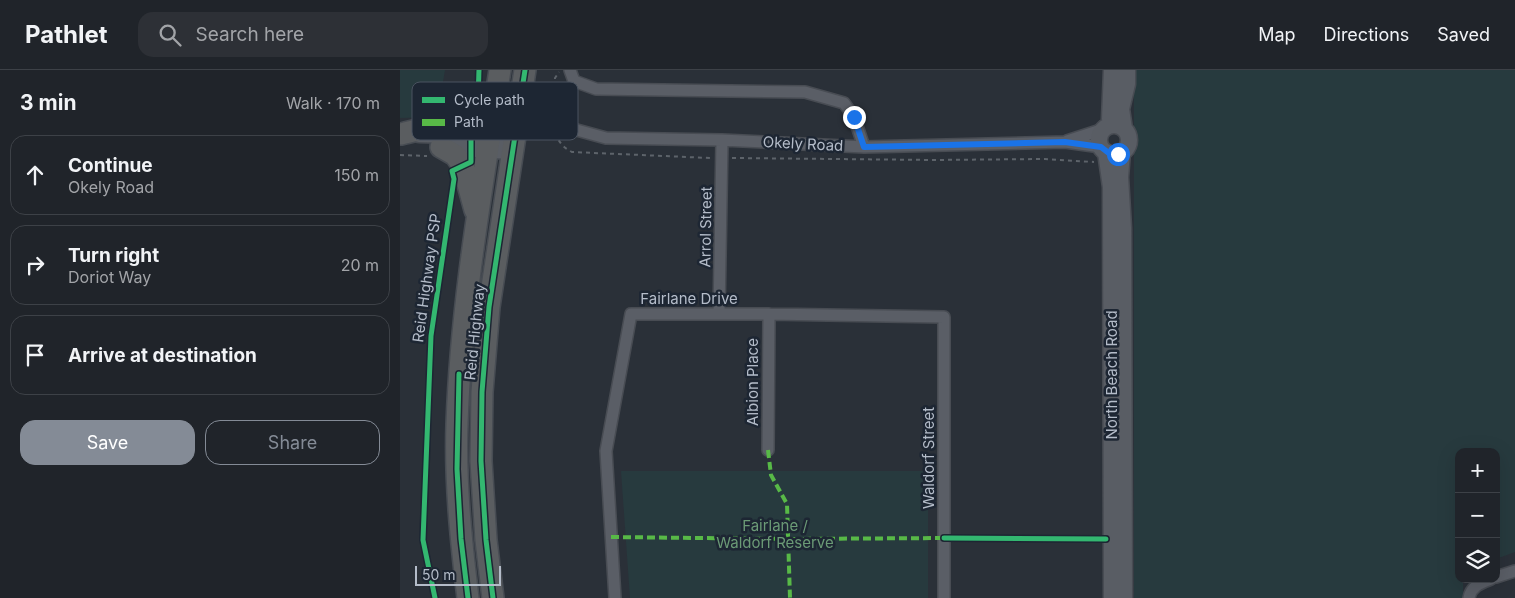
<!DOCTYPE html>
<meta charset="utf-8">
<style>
:root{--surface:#20242a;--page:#2d3036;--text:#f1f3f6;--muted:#a2a4a8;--line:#3d4147;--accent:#848b96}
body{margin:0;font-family:Inter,sans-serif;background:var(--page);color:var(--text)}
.controls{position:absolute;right:15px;bottom:15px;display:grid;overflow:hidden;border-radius:10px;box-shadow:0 5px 20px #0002}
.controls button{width:45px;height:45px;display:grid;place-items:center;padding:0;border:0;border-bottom:1px solid var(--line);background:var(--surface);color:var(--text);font:25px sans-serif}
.scale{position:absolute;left:15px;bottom:12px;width:86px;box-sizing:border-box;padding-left:5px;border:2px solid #b4bcc9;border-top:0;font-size:14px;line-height:18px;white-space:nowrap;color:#b4bcc9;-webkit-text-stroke:4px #1d2633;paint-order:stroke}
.stop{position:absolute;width:15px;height:15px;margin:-11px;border:4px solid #1a73e8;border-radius:50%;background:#fff}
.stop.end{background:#1a73e8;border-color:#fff;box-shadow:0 1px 5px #0008}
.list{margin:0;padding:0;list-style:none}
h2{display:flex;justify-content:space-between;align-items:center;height:65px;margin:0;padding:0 20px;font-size:21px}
h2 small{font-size:16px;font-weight:400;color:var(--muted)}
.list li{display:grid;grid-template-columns:32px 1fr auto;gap:15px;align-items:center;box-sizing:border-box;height:80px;margin:0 10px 10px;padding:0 10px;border:1px solid var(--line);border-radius:15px}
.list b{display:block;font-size:19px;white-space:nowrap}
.list p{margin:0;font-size:16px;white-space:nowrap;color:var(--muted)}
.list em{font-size:16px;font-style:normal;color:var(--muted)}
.actions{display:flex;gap:10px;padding:15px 20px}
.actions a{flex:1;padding:11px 0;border:1px solid var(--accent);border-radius:15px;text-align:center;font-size:18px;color:var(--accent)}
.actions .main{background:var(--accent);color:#fff}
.icon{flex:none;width:28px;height:28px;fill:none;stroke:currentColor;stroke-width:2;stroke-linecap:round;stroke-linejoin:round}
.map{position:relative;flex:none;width:1115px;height:528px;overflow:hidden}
header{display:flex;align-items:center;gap:30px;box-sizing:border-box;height:70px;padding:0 25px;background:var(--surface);border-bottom:1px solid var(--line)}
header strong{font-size:24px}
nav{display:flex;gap:28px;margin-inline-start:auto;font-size:18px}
.search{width:350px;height:45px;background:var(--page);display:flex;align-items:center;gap:12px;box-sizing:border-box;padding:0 18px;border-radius:15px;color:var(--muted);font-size:19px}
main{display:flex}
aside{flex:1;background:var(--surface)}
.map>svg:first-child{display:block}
</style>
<header>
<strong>Pathlet</strong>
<div class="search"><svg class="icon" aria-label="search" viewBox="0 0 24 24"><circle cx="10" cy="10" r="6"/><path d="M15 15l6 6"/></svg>Search here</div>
<nav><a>Map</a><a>Directions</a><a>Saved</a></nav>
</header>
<main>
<aside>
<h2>3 min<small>Walk · 170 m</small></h2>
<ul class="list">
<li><svg class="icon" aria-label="ahead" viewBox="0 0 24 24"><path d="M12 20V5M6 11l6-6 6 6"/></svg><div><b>Continue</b><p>Okely Road</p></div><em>150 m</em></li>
<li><svg class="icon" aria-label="right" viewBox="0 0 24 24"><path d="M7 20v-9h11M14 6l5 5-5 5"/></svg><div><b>Turn right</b><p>Doriot Way</p></div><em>20 m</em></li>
<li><svg class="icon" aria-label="arrive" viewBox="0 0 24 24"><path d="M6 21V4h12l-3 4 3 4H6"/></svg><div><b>Arrive at destination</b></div></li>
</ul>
<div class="actions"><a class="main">Save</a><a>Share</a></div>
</aside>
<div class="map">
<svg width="1115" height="528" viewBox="0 0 1115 528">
<rect width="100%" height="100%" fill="#2a3038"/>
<path fill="#273a3e" d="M 0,0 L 45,0 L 37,47 L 0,48 Z
M 734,0 L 1115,0 L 1115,482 L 1096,489 L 1096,382 L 1059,382 L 1059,509 L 1063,509 L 1063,528 L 734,528 Z
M 221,401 L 528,401 L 528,528 L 230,528 Z"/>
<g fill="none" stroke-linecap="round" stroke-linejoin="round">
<g stroke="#484c53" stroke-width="14">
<path id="street" d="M 170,0 L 174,11 L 196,19 L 405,22 L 444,33 L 454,47 L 464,77
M 173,59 L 206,68 L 322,70 L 464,77 L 665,72 L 701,77
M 667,71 L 704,59
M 319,244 L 322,70
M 368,380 L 369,244
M 1096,507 L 1115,501
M 215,528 L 206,381 L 231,244 L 369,244 L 544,247 L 544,528
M 1069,528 C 1071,516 1081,513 1091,509"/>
</g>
<g stroke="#484c53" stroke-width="19">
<path id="secondary" d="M 710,49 L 712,0
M699 70a15 15 0 1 1 30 0a15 15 0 1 1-30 0Z
M 724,59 L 721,39 L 727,14 L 727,0
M 19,64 L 114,67
M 42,77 L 112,81
M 706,82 L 711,117 L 712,528
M 722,82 L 720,107 L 723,158 L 724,528"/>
</g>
<g stroke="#474c53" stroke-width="24">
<path id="highway" d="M 1,64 C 21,59 68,49 83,37 C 88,33 92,27 97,23
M 41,77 L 55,85 L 63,96 L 75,140
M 68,528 C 61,470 55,412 57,354 C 61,235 82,117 100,0
M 93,528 L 86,470 L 81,391 L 82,322 L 89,237 L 125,0"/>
</g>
<path stroke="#5d636a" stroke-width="2" stroke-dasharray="4 4" stroke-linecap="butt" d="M 154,25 L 155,8 L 159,2
M 154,55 C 156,68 160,76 172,82 L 310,88
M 0,85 L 27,86
M 332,88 L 534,90 L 645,89 L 694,92"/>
<use href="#street" stroke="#5a5e66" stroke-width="11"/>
<use href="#secondary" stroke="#595d64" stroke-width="16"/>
<use href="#highway" stroke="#5a5d60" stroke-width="21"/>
<path stroke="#58b947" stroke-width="4" stroke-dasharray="8 4" stroke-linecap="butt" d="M 368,380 L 371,405 L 387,434 L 390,528
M 211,467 L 388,469 L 544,468"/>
<g stroke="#1d2633" stroke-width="8">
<path id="cycleway" d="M 71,50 L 137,57 L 144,53 C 146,38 149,15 171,28 C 172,38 167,38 161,44 C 158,47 156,51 154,55 L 173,59
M 59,304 L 57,399 L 61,469 L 68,528
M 544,468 L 706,469
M 35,528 L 23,470 L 31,266 L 54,109 L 52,101 L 71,92 L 71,50 L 64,35 C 81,23 78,20 79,0
M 93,528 L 86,470 L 81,391 L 82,322 L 89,237 L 125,0"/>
</g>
<use href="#cycleway" stroke="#33b770" stroke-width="5"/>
</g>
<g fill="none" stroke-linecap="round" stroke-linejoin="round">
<path stroke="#1a73e8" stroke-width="6" d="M 454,47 L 464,77 L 665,72 L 701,77 L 710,84 L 718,84"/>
</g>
<g text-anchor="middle" stroke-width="5" stroke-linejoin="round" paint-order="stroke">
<g font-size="15" fill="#b4bcc9" stroke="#1d2633">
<text transform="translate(403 74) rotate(3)" y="5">Okely Road</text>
<text transform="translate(306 157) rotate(-89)" y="5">Arrol Street</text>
<text transform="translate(27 208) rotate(-82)" y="5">Reid Highway PSP</text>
<text x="289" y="234">Fairlane Drive</text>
<text transform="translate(75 262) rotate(-84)" y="5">Reid Highway</text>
<text transform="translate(712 305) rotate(-90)" y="5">North Beach Road</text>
<text transform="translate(353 312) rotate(-90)" y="5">Albion Place</text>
<text transform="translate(529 388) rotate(-90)" y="5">Waldorf Street</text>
</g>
<g font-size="15" fill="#6b9a76" stroke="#1d2633">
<text x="375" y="461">Fairlane /<tspan x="375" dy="17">Waldorf Reserve</tspan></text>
</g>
</g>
<rect x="12" y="12" width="166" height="58" rx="8" fill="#1d2633" stroke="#4a5360" stroke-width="1"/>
<rect x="22" y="27" width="23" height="6" fill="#33b770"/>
<rect x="22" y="49" width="23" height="7" fill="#58b947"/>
<g font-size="14" fill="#b4bcc9">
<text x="54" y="35">Cycle path</text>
<text x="54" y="57">Path</text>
</g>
</svg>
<div class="controls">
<button>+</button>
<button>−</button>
<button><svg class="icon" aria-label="layers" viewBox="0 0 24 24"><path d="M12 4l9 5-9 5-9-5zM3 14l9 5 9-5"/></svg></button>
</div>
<div class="scale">50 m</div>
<div class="stop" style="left:718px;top:84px"></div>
<div class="stop end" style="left:454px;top:47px"></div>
</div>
</main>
